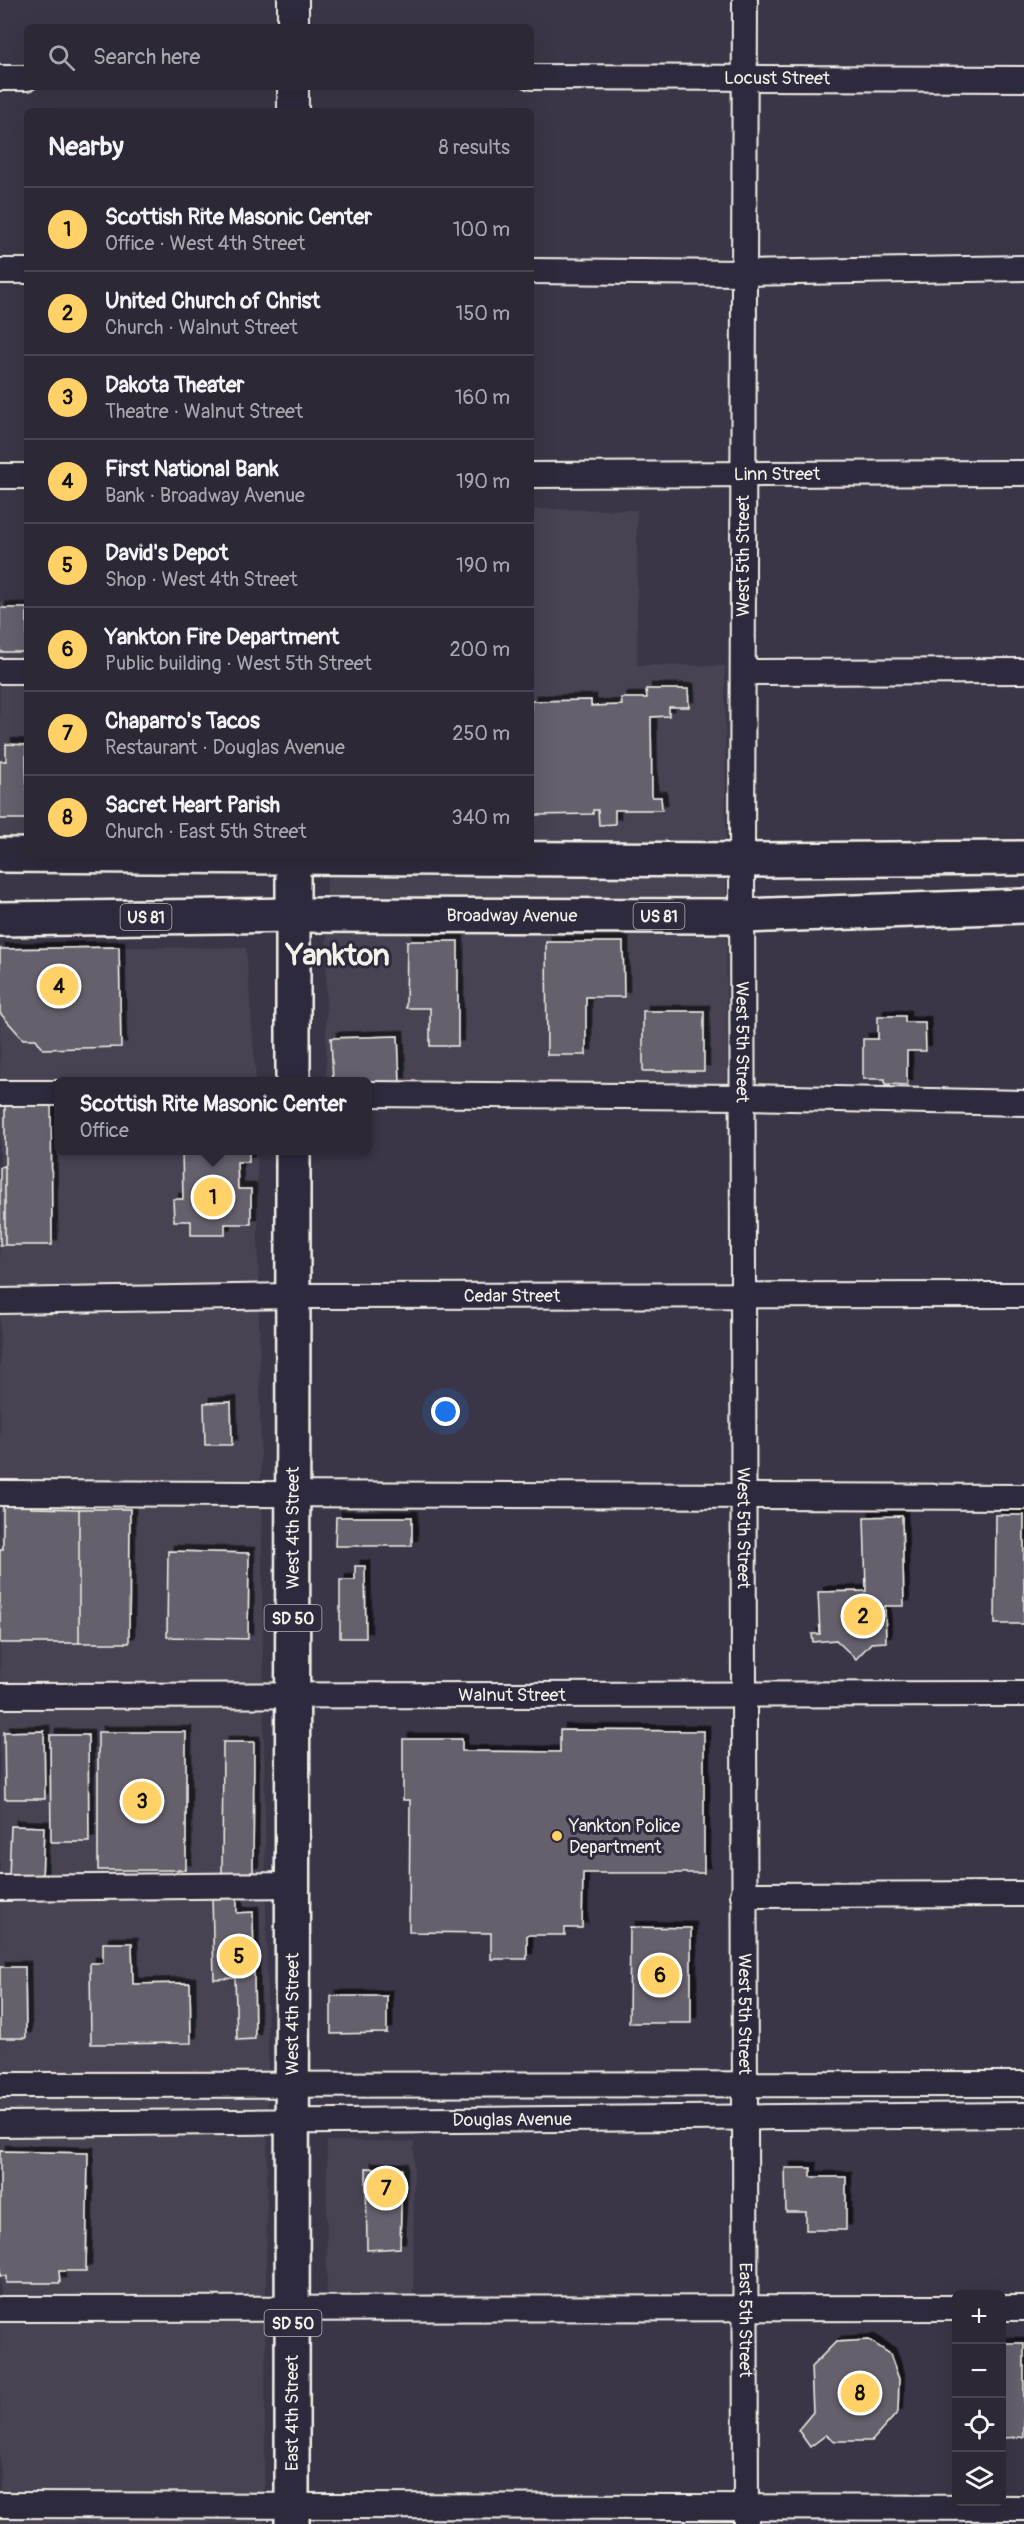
<!DOCTYPE html>
<meta charset="utf-8">
<style>
:root{--surface:#2c2835;--page:#383441;--text:#f1f3f6;--muted:#a6a6ad;--line:#484450;--accent:#ffd166}
body{margin:0;font-family:Pangolin,sans-serif;background:var(--page);color:var(--text)}
.controls{position:absolute;right:18px;bottom:18px;display:grid;overflow:hidden;border-radius:9px;box-shadow:0 6px 24px #0002}
.controls button{width:54px;height:54px;display:grid;place-items:center;padding:0;border:0;border-bottom:2px solid var(--line);background:var(--surface);color:var(--text);font:30px sans-serif}
.you{position:absolute;left:446px;top:1412px;width:21px;height:21px;margin:-15px;border:4px solid #fff;border-radius:50%;background:#1a73e8;box-shadow:0 0 0 9px #1a73e833}
.badge{display:grid;place-items:center;width:39px;height:39px;border-radius:50%;background:var(--accent);color:#111;font-size:20px;font-weight:700}
.pin{position:absolute;translate:-50% -50%;border:3px solid #fff;box-shadow:0 2px 6px #0006}
.popup{position:absolute;left:54px;top:1077px;width:318px;height:78px;box-sizing:border-box;display:grid;place-content:center;border-radius:9px;background:var(--surface);filter:drop-shadow(0 2px 4px #0005);font-size:20px;white-space:nowrap;color:var(--muted)}
.popup b{font-size:22px;color:var(--text)}
.popup::after{content:'';position:absolute;left:50%;top:100%;margin-left:-12px;border:12px solid transparent;border-top-color:var(--surface)}
.list{margin:0;padding:0;list-style:none}
h2{display:flex;justify-content:space-between;align-items:center;height:78px;margin:0;padding:0 24px;font-size:26px}
h2 small{font-size:20px;font-weight:400;color:var(--muted)}
.list li{display:grid;grid-template-columns:39px 1fr auto;gap:18px;align-items:center;box-sizing:border-box;height:84px;padding:0 24px;border-top:2px solid var(--line)}
.list b{display:block;font-size:22px;white-space:nowrap}
.list p{margin:0;font-size:20px;white-space:nowrap;color:var(--muted)}
.list em{font-size:20px;font-style:normal;color:var(--muted)}
.icon{flex:none;width:33px;height:33px;fill:none;stroke:currentColor;stroke-width:2;stroke-linecap:round;stroke-linejoin:round}
.map{position:relative;flex:none;width:1024px;height:2524px;overflow:hidden}
.search{position:absolute;background:var(--surface);box-shadow:0 6px 24px #0002;left:24px;top:24px;width:510px;height:66px;display:flex;align-items:center;gap:15px;box-sizing:border-box;padding:0 21px;border-radius:9px;color:var(--muted);font-size:22px}
.panel{position:absolute;background:var(--surface);box-shadow:0 6px 24px #0002;left:24px;top:108px;width:510px;height:750px;border-radius:9px}
.map>svg:first-child{display:block}
</style>
<div class="map">
<svg width="1024" height="2524" viewBox="0 0 1024 2524">
<defs>
<filter id="shadow"><feDropShadow dx="5.5" dy="-5.5" stdDeviation="0" flood-color="#0009"/></filter>
</defs>
<rect width="100%" height="100%" fill="#3b3647"/>
<filter id="ink" filterUnits="userSpaceOnUse"><feTurbulence type="fractalNoise" baseFrequency=".0167" numOctaves="2"/><feDisplacementMap in="SourceGraphic" scale="12" xChannelSelector="R" yChannelSelector="G"/><feConvolveMatrix kernelMatrix="1 2 1 2 8 2 1 2 1" color-interpolation-filters="sRGB"/></filter>
<g filter="url(#ink)">
<path fill="#484352" d="M 531,509 L 637,510 L 637,665 L 725,666 L 727,1100 L 326,1082 L 327,855 L 531,855 Z
M 27,601 L 27,843 L 0,843 L 0,602 Z
M 0,946 L 246,948 L 256,1081 L 58,1082 L 58,1150 L 257,1151 L 268,2066 L 264,2524 L 0,2524 Z
M 327,2141 L 414,2142 L 413,2297 L 327,2297 Z"/>
<path fill="#65616c" stroke="#f4f1e8" stroke-width="1.5" filter="url(#shadow)" d="M 0,608 L 27,608 L 27,652 L 0,652 Z
M 646,689 L 688,689 L 689,707 L 669,707 L 669,716 L 651,717 L 652,797 L 661,797 L 662,810 L 615,810 L 615,824 L 599,825 L 598,810 L 593,810 L 593,814 L 535,815 L 535,803 L 531,803 L 531,701 L 591,700 L 591,706 L 622,705 L 621,698 L 647,698 Z
M 6,744 L 26,745 L 27,819 L 0,819 L 0,761 L 6,761 Z
M 407,941 L 458,941 L 458,1046 L 430,1046 L 430,1008 L 406,1008 Z
M 546,942 L 623,942 L 624,997 L 586,997 L 586,1055 L 547,1055 Z
M 119,947 L 121,1047 L 43,1049 L 36,1039 L 23,1039 L 0,1013 L 0,949 Z
M 643,1011 L 704,1011 L 704,1071 L 643,1071 Z
M 878,1016 L 905,1016 L 905,1022 L 925,1022 L 926,1051 L 907,1051 L 907,1085 L 885,1084 L 885,1079 L 863,1079 L 863,1039 L 878,1039 Z
M 398,1036 L 400,1083 L 333,1082 L 331,1038 Z
M 5,1096 L 51,1096 L 52,1245 L 5,1245 Z
M 182,1150 L 249,1150 L 249,1162 L 237,1162 L 238,1189 L 251,1189 L 251,1224 L 225,1224 L 225,1235 L 191,1235 L 191,1221 L 174,1221 L 173,1199 L 183,1199 Z
M 5,1166 L 5,1245 L 0,1245 L 0,1167 Z
M 231,1402 L 232,1445 L 205,1445 L 204,1403 Z
M 3,1502 L 31,1502 L 31,1508 L 79,1509 L 79,1643 L 0,1643 L 0,1549 L 3,1549 Z
M 79,1509 L 130,1509 L 129,1643 L 79,1643 Z
M 996,1515 L 1024,1515 L 1024,1624 L 995,1624 Z
M 902,1516 L 904,1606 L 885,1606 L 886,1642 L 871,1643 L 856,1659 L 836,1640 L 813,1642 L 812,1634 L 820,1634 L 818,1592 L 866,1591 L 864,1517 Z
M 336,1517 L 412,1517 L 412,1546 L 335,1546 Z
M 168,1551 L 249,1553 L 248,1639 L 167,1637 Z
M 355,1566 L 365,1566 L 366,1638 L 340,1638 L 340,1580 L 355,1580 Z
M 560,1730 L 704,1731 L 704,1873 L 583,1873 L 582,1928 L 565,1928 L 565,1935 L 527,1935 L 527,1959 L 491,1959 L 491,1933 L 409,1932 L 410,1800 L 403,1800 L 403,1739 L 462,1739 L 462,1751 L 560,1752 Z
M 44,1731 L 45,1799 L 5,1799 L 4,1732 Z
M 98,1732 L 186,1732 L 186,1870 L 98,1870 Z
M 50,1735 L 88,1735 L 89,1842 L 51,1842 Z
M 223,1742 L 254,1742 L 253,1873 L 222,1873 Z
M 11,1826 L 44,1827 L 42,1878 L 9,1877 Z
M 212,1895 L 237,1895 L 237,1913 L 253,1912 L 255,2039 L 237,2040 L 235,1978 L 214,1979 Z
M 630,1927 L 691,1928 L 691,2023 L 629,2023 Z
M 103,1943 L 132,1943 L 133,1984 L 190,1983 L 191,2043 L 91,2044 L 90,1963 L 103,1963 Z
M 0,1967 L 25,1967 L 26,2038 L 0,2038 Z
M 331,1996 L 387,1996 L 387,2033 L 331,2034 Z
M 0,2151 L 88,2153 L 86,2271 L 59,2271 L 60,2283 L 6,2283 L 6,2276 L 0,2276 Z
M 366,2168 L 402,2169 L 400,2248 L 367,2250 Z
M 785,2168 L 811,2168 L 811,2177 L 846,2177 L 846,2230 L 806,2230 L 806,2212 L 786,2212 Z
M 869,2340 L 890,2354 L 899,2379 L 898,2412 L 872,2441 L 835,2441 L 826,2435 L 810,2447 L 798,2430 L 813,2412 L 811,2367 L 836,2342 Z
M 1002,2343 L 1024,2343 L 1024,2437 L 1002,2438 Z"/>
<g fill="none" stroke-linecap="round" stroke-linejoin="round">
<g stroke="#f4f1e8" stroke-width="28">
<g id="minor">
<path id="s1" d="M 745,0 L 742,860 L 746,2524"/>
<path id="s2" d="M 531,77 L 1024,79"/>
<path d="M 0,78 L 27,78"/>
<path d="M 0,271 L 27,271"/>
<path d="M 531,271 L 745,273 L 1024,268"/>
<path id="s3" d="M 531,475 L 1024,473"/>
<path d="M 0,476 L 27,476"/>
<path d="M 0,671 L 27,671"/>
<path d="M 743,672 L 1024,671"/>
<path d="M 0,1093 L 58,1093"/>
<path d="M 368,1094 L 742,1097 L 1024,1103"/>
<path id="s4" d="M 0,1301 L 293,1296 L 1024,1295"/>
<path d="M 0,1493 L 1024,1497"/>
<path id="s5" d="M 0,1696 L 1024,1694"/>
<path d="M 0,1888 L 293,1885"/>
<path d="M 743,1895 L 1024,1894"/>
<path d="M 0,2085 L 1024,2084"/>
<path id="s6" d="M 0,2124 L 1024,2115"/>
<path d="M 1002,2308 L 1024,2308"/>
<path d="M 0,2309 L 956,2308"/>
<path d="M 0,2505 L 1024,2508"/>
</g>
</g>
<g stroke="#f4f1e8" stroke-width="34">
<path id="major" d="M 293,0 L 293,27
M 293,87 L 293,111"/>
</g>
<g stroke="#f4f1e8" stroke-width="38">
<g id="highway">
<path d="M 0,855 L 742,860 L 1024,858"/>
<path d="M 293,856 L 293,1082"/>
<path id="s7" d="M 0,919 L 293,915 L 742,916 L 1024,906"/>
<path id="s8" d="M 292,2524 L 293,1150"/>
</g>
</g>
<use href="#minor" stroke="#2f2a3d" stroke-width="24"/>
<use href="#major" stroke="#2f2a3d" stroke-width="30"/>
<use href="#highway" stroke="#2f2a3d" stroke-width="33"/>
</g>
</g>
<circle fill="#ffd166" stroke="#2f2a3d" stroke-width="2" cx="557" cy="1836" r="6"/>
<g text-anchor="middle" stroke-width="6" stroke-linejoin="round" paint-order="stroke">
<g fill="#2f2a3d" stroke="#b9b5b5" stroke-width="1.5">
<rect x="633.5" y="903" width="51" height="26" rx="4.5"/>
<rect x="120.5" y="904" width="51" height="26" rx="4.5"/>
<rect x="264.5" y="1605" width="57" height="26" rx="4.5"/>
<rect x="264.5" y="2310" width="57" height="26" rx="4.5"/>
</g>
<g font-size="16" font-weight="bold" fill="#f4f1e8">
<text x="659" y="922">US 81</text>
<text x="146" y="923">US 81</text>
<text x="293" y="1624">SD 50</text>
<text x="293" y="2329">SD 50</text>
</g>
<g font-size="18" fill="#f4f1e8" stroke="#2f2a3d">
<text dy="6" stroke="none"><textPath href="#s2" startOffset="246">Locust Street</textPath></text>
<text dy="6" stroke="none"><textPath href="#s3" startOffset="246">Linn Street</textPath></text>
<text transform="translate(743 556) rotate(-90)" y="6">West 5th Street</text>
<text dy="6" stroke="none"><textPath href="#s7" startOffset="512">Broadway Avenue</textPath></text>
<text dy="6" stroke="none"><textPath href="#s1" startOffset="1042">West 5th Street</textPath></text>
<text dy="6" stroke="none"><textPath href="#s4" startOffset="512">Cedar Street</textPath></text>
<text dy="6" stroke="none"><textPath href="#s8" startOffset="996">West 4th Street</textPath></text>
<text dy="6" stroke="none"><textPath href="#s1" startOffset="1528">West 5th Street</textPath></text>
<text dy="6" stroke="none"><textPath href="#s5" startOffset="512">Walnut Street</textPath></text>
<text dy="6" stroke="none"><textPath href="#s8" startOffset="510">West 4th Street</textPath></text>
<text dy="6" stroke="none"><textPath href="#s1" startOffset="2014">West 5th Street</textPath></text>
<text dy="6" stroke="none"><textPath href="#s6" startOffset="512">Douglas Avenue</textPath></text>
<text dy="6" stroke="none"><textPath href="#s1" startOffset="2320">East 5th Street</textPath></text>
<text dy="6" stroke="none"><textPath href="#s8" startOffset="111">East 4th Street</textPath></text>
</g>
<g font-size="18" fill="#f4f1e8" stroke="#2f2a3d" text-anchor="start">
<text x="569" y="1832">Yankton Police<tspan x="569" dy="21">Department</tspan></text>
</g>
<g font-size="30" font-weight="bold" fill="#f4f1e8" stroke="#2f2a3d">
<text x="338" y="965">Yankton</text>
</g>
</g>
</svg>
<div class="controls">
<button>+</button>
<button>−</button>
<button><svg class="icon" aria-label="locate" viewBox="0 0 24 24"><circle cx="12" cy="12" r="6"/><path d="M12 2v4M12 18v4M2 12h4M18 12h4"/></svg></button>
<button><svg class="icon" aria-label="layers" viewBox="0 0 24 24"><path d="M12 4l9 5-9 5-9-5zM3 14l9 5 9-5"/></svg></button>
</div>
<div class="you"></div>
<div class="pin badge" style="left:213px;top:1197px">1</div>
<div class="popup"><b>Scottish Rite Masonic Center</b>Office</div>
<div class="pin badge" style="left:863px;top:1616px">2</div>
<div class="pin badge" style="left:142px;top:1801px">3</div>
<div class="pin badge" style="left:59px;top:986px">4</div>
<div class="pin badge" style="left:239px;top:1956px">5</div>
<div class="pin badge" style="left:660px;top:1975px">6</div>
<div class="pin badge" style="left:386px;top:2188px">7</div>
<div class="pin badge" style="left:860px;top:2393px">8</div>
<div class="search"><svg class="icon" aria-label="search" viewBox="0 0 24 24"><circle cx="10" cy="10" r="6"/><path d="M15 15l6 6"/></svg>Search here</div>
<section class="panel">
<h2>Nearby<small>8 results</small></h2>
<ul class="list">
<li><span class="badge">1</span><div><b>Scottish Rite Masonic Center</b><p>Office · West 4th Street</p></div><em>100 m</em></li>
<li><span class="badge">2</span><div><b>United Church of Christ</b><p>Church · Walnut Street</p></div><em>150 m</em></li>
<li><span class="badge">3</span><div><b>Dakota Theater</b><p>Theatre · Walnut Street</p></div><em>160 m</em></li>
<li><span class="badge">4</span><div><b>First National Bank</b><p>Bank · Broadway Avenue</p></div><em>190 m</em></li>
<li><span class="badge">5</span><div><b>David's Depot</b><p>Shop · West 4th Street</p></div><em>190 m</em></li>
<li><span class="badge">6</span><div><b>Yankton Fire Department</b><p>Public building · West 5th Street</p></div><em>200 m</em></li>
<li><span class="badge">7</span><div><b>Chaparro's Tacos</b><p>Restaurant · Douglas Avenue</p></div><em>250 m</em></li>
<li><span class="badge">8</span><div><b>Sacret Heart Parish</b><p>Church · East 5th Street</p></div><em>340 m</em></li>
</ul>
</section>
</div>
